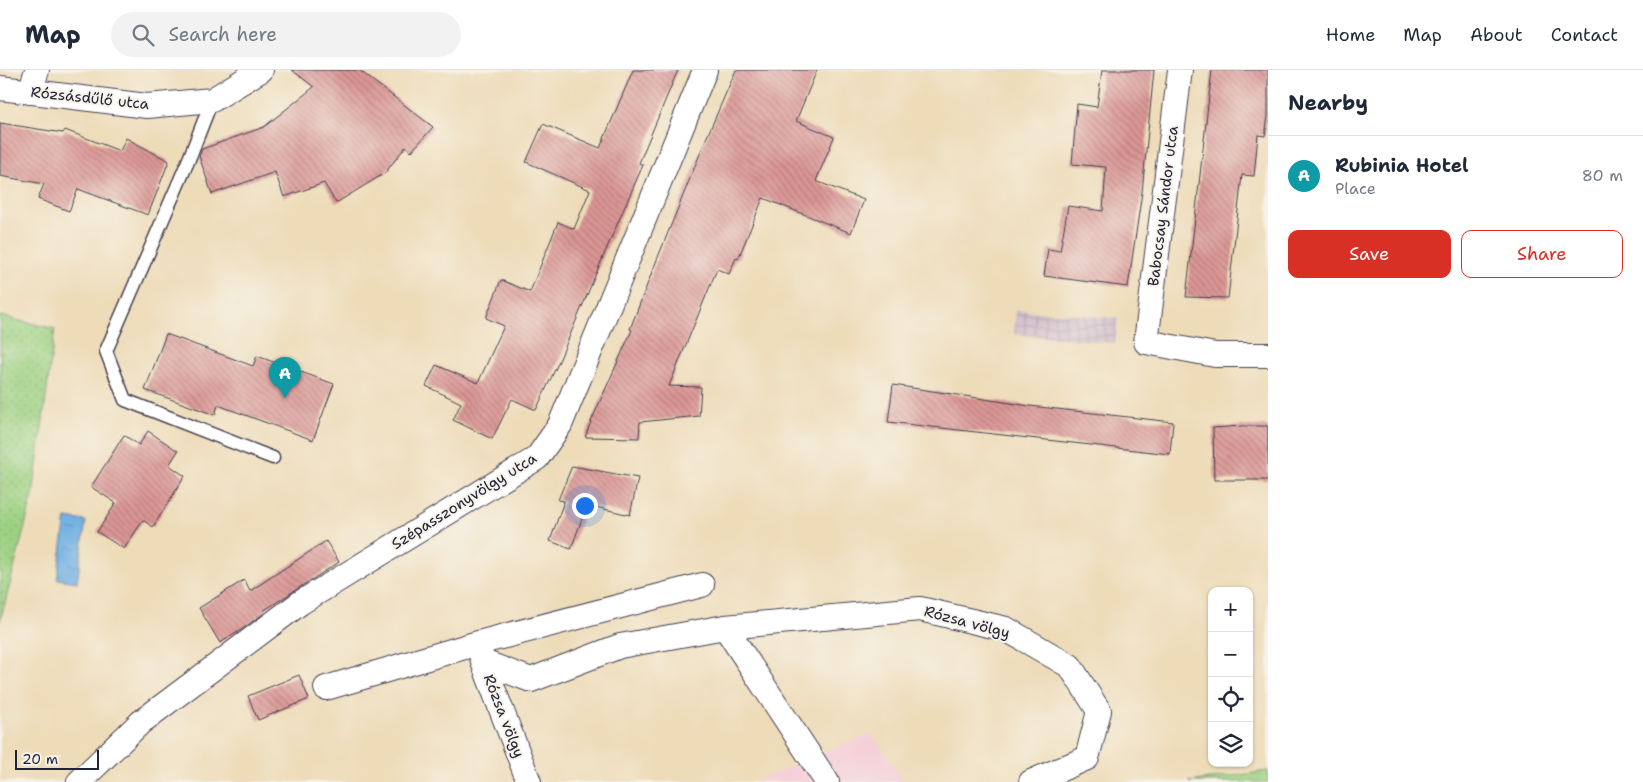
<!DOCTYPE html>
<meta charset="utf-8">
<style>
:root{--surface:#fff;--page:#f2f2f3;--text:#1f2937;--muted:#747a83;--line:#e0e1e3;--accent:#d93025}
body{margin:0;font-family:"Shantell Sans",sans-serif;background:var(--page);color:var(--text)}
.controls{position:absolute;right:15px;bottom:15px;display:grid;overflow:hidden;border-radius:10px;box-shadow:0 1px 4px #0004}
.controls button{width:45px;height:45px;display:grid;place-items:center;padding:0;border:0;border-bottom:1px solid var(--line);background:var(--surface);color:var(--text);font:25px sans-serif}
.scale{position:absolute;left:15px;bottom:12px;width:84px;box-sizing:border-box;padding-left:5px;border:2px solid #22223b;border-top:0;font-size:14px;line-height:18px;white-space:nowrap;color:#22223b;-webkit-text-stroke:4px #f7f3e8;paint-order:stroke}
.you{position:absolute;left:584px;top:435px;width:18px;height:18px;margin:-12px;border:4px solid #fff;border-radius:50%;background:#1a73e8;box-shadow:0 0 0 8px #1a73e833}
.badge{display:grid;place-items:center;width:32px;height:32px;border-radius:50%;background:var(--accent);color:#fff;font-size:16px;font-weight:700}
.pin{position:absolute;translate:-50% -41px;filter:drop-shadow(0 1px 2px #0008)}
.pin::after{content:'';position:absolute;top:26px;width:18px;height:15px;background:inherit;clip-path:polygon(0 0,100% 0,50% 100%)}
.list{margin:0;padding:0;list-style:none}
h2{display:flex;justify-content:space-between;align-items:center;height:65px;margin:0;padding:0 20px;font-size:21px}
h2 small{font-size:16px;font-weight:400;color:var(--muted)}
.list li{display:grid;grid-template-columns:32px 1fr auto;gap:15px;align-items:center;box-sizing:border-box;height:80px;padding:0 20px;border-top:1px solid var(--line)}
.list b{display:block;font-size:19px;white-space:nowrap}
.list p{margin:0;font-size:16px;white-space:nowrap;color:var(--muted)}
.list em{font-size:16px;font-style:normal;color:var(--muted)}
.actions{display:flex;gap:10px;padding:15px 20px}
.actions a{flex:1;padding:11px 0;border:1px solid var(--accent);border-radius:10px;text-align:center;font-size:18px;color:var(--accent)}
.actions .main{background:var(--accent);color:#fff}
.icon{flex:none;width:28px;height:28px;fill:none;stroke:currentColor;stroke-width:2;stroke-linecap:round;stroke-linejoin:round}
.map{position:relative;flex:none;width:1268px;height:712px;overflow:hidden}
header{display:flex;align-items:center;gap:30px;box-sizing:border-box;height:70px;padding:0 25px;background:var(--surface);border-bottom:1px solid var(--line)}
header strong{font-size:24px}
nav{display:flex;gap:28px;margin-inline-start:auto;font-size:18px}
.search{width:350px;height:45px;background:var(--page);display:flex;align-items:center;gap:12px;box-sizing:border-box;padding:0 18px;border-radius:28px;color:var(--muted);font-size:19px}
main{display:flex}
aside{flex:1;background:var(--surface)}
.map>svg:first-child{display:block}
</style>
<header>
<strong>Map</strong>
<div class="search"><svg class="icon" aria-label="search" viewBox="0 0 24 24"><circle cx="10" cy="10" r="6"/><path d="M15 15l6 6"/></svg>Search here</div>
<nav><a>Home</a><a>Map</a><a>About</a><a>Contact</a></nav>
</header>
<main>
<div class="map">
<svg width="1268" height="712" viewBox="0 0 1268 712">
<defs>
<pattern id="industrial-grid" width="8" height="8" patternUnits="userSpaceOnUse" patternTransform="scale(1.25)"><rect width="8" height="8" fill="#d1bdcb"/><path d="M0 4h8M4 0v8" fill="none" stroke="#b3a2af"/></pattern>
<pattern id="garden-dots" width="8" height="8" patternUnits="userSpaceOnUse" patternTransform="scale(1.25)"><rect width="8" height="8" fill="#9dd182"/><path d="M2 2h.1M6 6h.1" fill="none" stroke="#87b371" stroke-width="1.8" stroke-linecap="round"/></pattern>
<pattern id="water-ripples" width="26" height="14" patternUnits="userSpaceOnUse" patternTransform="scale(1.25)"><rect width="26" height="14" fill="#6eafe2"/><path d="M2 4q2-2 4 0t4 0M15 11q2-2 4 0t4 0" fill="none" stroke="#5a8eb8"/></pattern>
<pattern id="building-back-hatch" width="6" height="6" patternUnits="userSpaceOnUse" patternTransform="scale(1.25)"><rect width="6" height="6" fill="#db9694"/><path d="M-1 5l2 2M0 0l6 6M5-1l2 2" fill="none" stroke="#b17a7a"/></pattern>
</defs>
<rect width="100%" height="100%" fill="#f7f3e8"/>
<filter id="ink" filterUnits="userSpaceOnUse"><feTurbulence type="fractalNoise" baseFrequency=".02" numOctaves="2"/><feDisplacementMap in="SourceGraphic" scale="10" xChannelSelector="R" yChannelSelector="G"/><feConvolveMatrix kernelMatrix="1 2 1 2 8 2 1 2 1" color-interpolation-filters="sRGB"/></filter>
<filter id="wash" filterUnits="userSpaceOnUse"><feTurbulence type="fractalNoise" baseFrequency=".0096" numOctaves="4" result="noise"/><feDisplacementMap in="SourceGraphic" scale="20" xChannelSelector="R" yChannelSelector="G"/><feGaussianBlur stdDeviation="1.12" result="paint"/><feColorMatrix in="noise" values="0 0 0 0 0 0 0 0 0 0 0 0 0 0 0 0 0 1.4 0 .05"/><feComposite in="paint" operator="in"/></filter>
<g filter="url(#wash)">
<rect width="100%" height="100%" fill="#eedcb9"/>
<path fill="#f5cfd9" d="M 871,663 L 904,712 L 754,712 Z"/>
<path fill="url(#industrial-grid)" d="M 1016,240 L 1118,248 L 1115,273 L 1014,264 Z"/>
<path fill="#9dd182" stroke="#607a5e" d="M 1268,701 L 1268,712 L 1189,712 Z"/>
<path fill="url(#garden-dots)" stroke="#607a5e" d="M 0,246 L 55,259 L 33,425 L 0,552 Z"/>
<path fill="url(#water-ripples)" stroke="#48688e" d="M 66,448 L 86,451 L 77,512 L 57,509 Z"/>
<g id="blocks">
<path fill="url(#building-back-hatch)" d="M 292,0 L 359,0 L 433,57 L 411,82 L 406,76 L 385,103 L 336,133 L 324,113 L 284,127 L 275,102 L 212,124 L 199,86 L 202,79 L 264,57 L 314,17 Z
M 633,0 L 678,0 L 639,93 L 643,95 L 609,173 L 559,291 L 536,340 L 512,329 L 492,369 L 453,350 L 461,333 L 426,316 L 436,295 L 478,313 L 504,256 L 486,248 L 501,210 L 530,222 L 558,152 L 574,159 L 590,120 L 526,92 L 543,54 L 600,78 Z
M 736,0 L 817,0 L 796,51 L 834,67 L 816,111 L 864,130 L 851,163 L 763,128 L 738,189 L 736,188 L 729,204 L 717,199 L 669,316 L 701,317 L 699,346 L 640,352 L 639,368 L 585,367 L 593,347 L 632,260 L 630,259 L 654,197 L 706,69 Z
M 1102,0 L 1154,0 L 1142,122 L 1128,217 L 1044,206 L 1048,179 L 1060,181 L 1068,136 L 1103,141 L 1106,97 L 1072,94 L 1077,34 L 1097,37 Z
M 1212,0 L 1268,0 L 1268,46 L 1265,66 L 1258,65 L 1254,106 L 1242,105 L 1228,228 L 1186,227 Z
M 0,53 L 63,63 L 65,60 L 120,81 L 126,68 L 169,91 L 148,145 L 78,119 L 69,141 L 38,129 L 44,114 L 0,106 Z
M 166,264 L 253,296 L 257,286 L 334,314 L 313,370 L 218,335 L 215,345 L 145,320 Z
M 893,315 L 1030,336 L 1173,352 L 1170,384 L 888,352 Z
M 1242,356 L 1268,356 L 1268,410 L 1214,410 L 1213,358 Z
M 148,361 L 178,381 L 169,395 L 185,406 L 153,457 L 143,450 L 124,479 L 97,462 L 116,433 L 91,417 L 124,365 L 139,375 Z
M 572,396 L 638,408 L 630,445 L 587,435 L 571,479 L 550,471 L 564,431 L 558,430 Z
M 326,471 L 339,492 L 263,541 L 264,543 L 241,560 L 220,573 L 199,538 L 244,510 L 250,521 Z
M 299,605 L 309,629 L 258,650 L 248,626 Z"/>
</g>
</g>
<g filter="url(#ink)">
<use href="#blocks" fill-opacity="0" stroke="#413e4e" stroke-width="1"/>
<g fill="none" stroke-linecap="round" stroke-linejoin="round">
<g stroke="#413e4e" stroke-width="15">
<path id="lane" d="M 212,30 L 189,89 L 106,281 L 125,330 L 273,388"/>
</g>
<g stroke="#413e4e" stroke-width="26">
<path id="street" d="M 1180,0 L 1146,272 L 1215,285 L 1268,285
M 0,18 L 147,36 L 212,30 L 261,0
M 30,22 L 37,0
M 478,573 L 702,515
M 326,618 L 478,573 L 482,588
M 79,712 L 141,652 L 300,533 L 537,388 L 560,355 L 705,0
M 529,712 L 483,592 L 531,610 L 620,576 L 725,557
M 827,712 L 725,557 L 920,539 L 1006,559 L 1070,596 L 1099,641 L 1087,688 L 1031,712"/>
</g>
<use href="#lane" stroke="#fff" stroke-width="12"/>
<use href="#street" stroke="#fff" stroke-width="24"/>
</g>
</g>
<g text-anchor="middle" stroke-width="4" stroke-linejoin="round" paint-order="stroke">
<g font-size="15" fill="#22223b" stroke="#f7f3e8">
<text transform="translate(90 28) rotate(6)" y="5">Rózsásdűlő utca</text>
<text transform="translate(1163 136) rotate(-83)" y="5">Babocsay Sándor utca</text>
<text transform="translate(464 431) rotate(-32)" y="5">Szépasszonyvölgy utca</text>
<text transform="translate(967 552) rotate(15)" y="5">Rózsa völgy</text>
<text transform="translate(504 646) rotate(69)" y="5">Rózsa völgy</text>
</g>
</g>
</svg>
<div class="controls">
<button>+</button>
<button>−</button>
<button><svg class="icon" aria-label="locate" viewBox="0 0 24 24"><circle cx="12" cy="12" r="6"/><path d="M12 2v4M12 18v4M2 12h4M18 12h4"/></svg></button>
<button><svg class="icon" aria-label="layers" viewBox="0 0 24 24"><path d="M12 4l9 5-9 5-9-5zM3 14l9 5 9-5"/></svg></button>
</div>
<div class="scale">20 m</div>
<div class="you"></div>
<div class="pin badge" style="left:285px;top:328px;background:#0f9aa8">A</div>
</div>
<aside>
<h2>Nearby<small></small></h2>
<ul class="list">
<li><span class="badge" style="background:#0f9aa8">A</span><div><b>Rubinia Hotel</b><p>Place</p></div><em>80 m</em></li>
</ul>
<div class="actions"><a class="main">Save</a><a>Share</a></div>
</aside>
</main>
